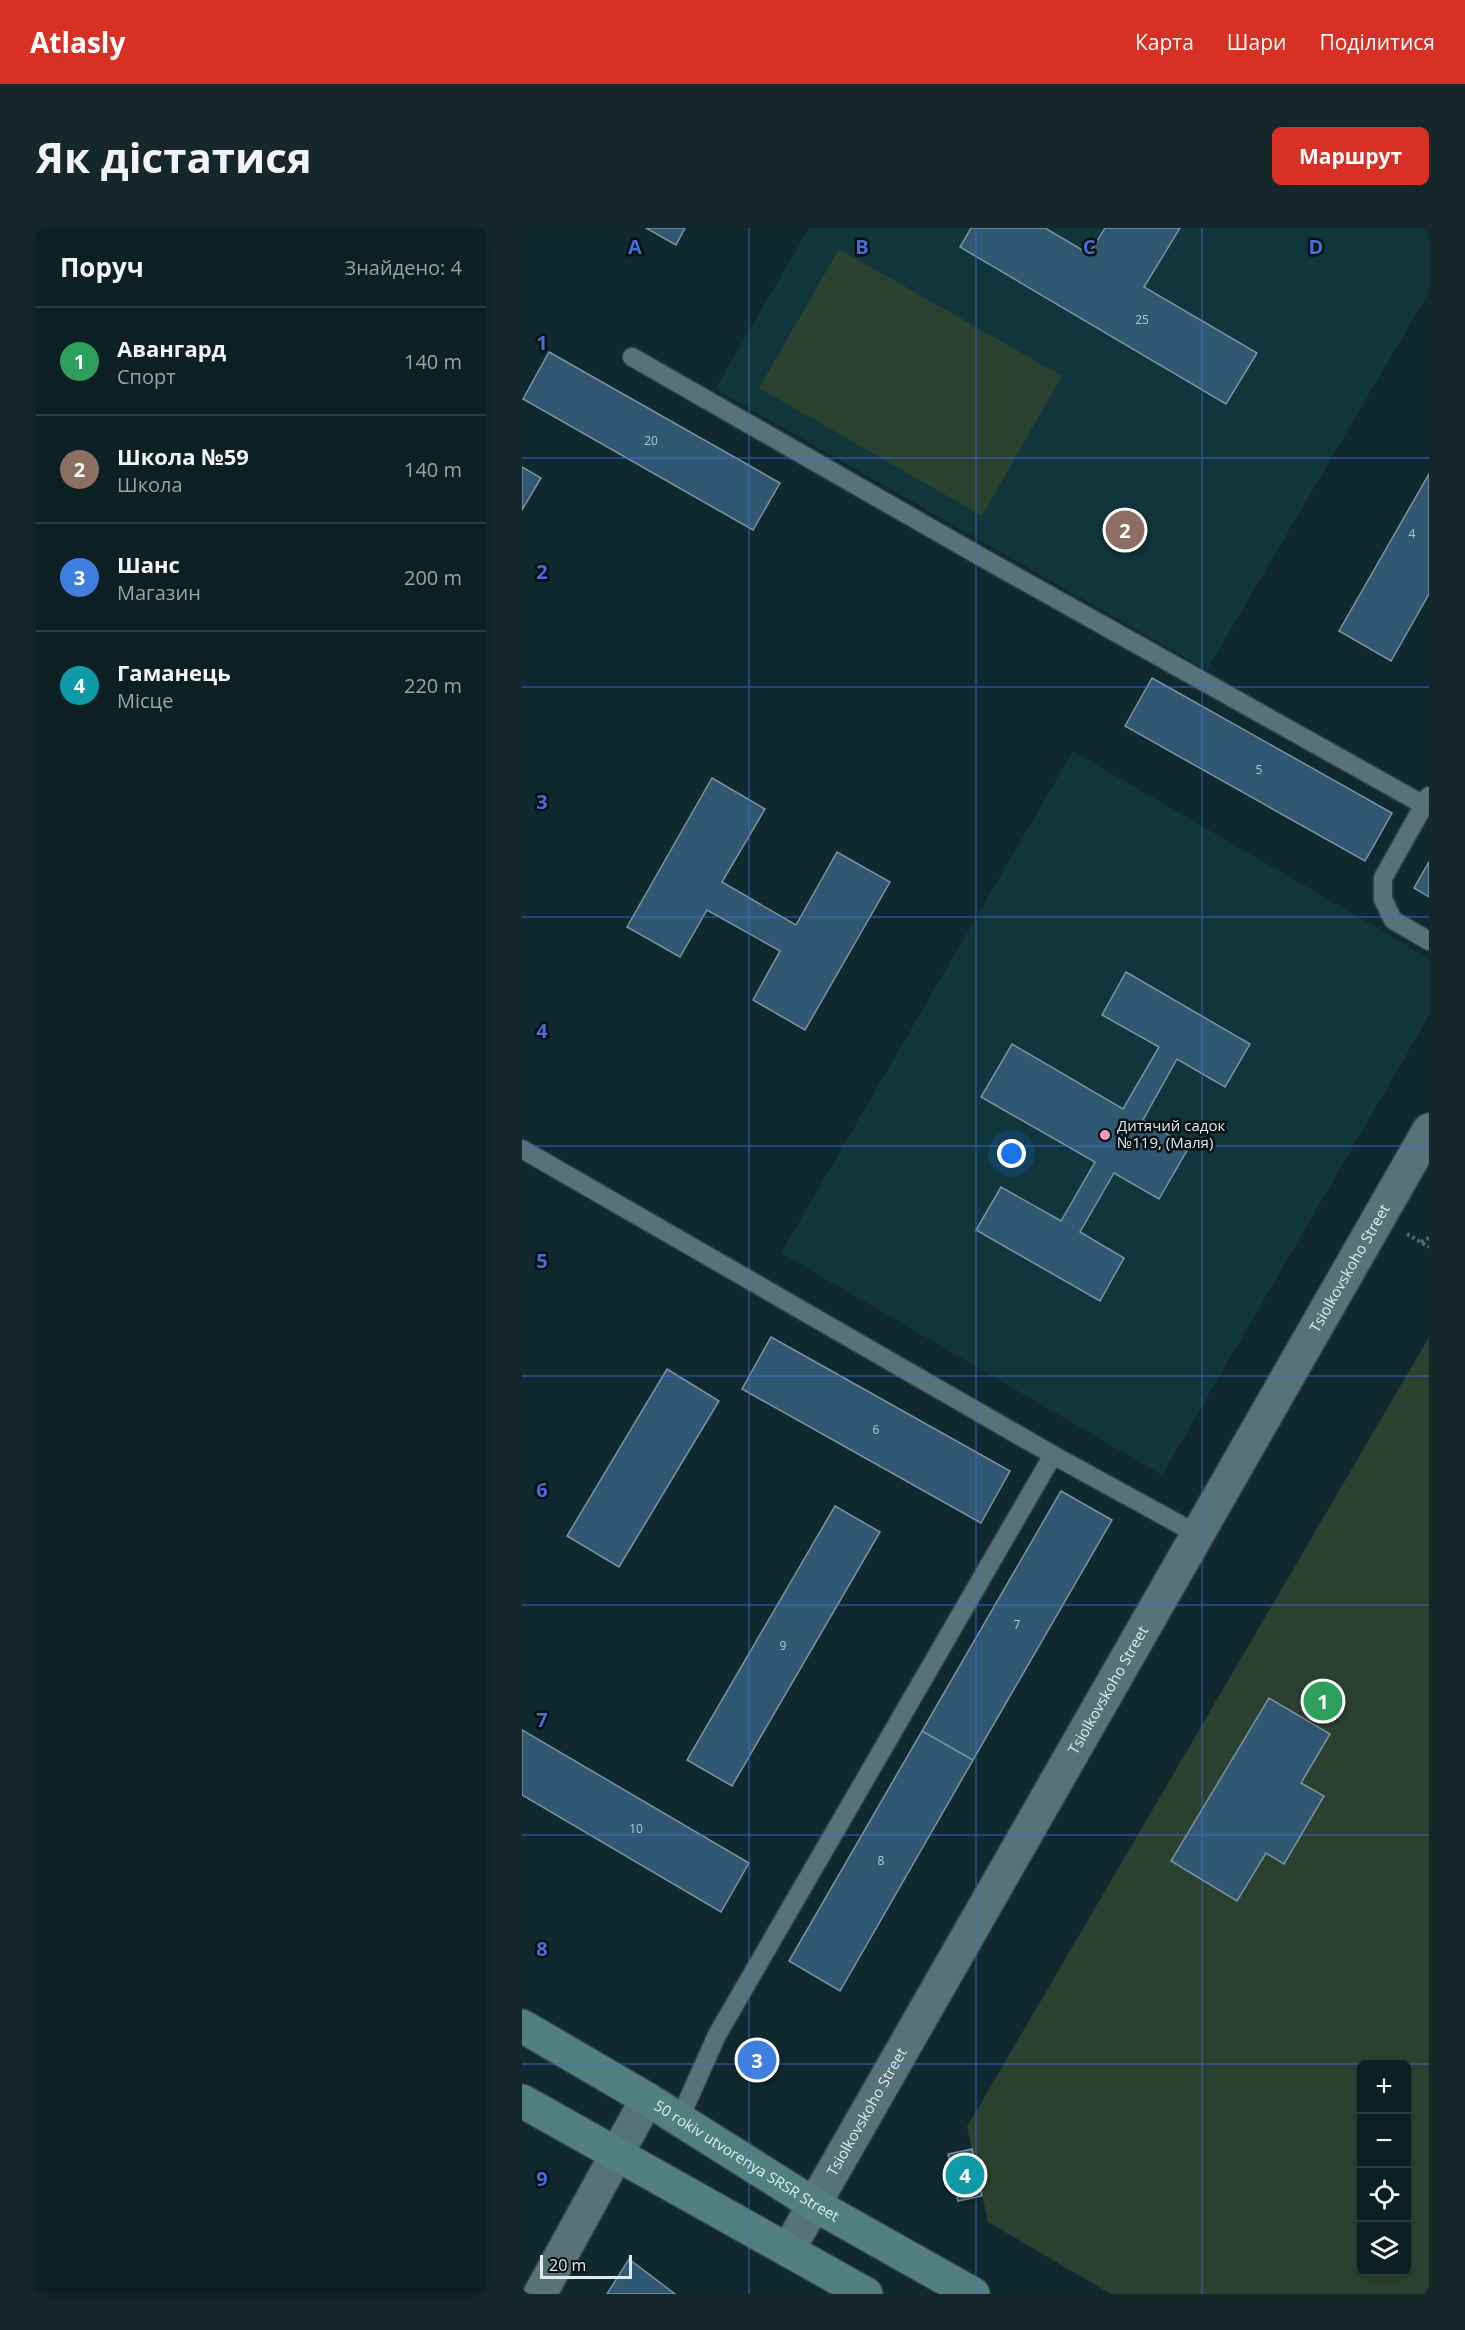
<!DOCTYPE html>
<html lang="uk">
<meta charset="utf-8">
<style>
:root{--surface:#0c1f22;--page:#15272a;--text:#f1f3f6;--muted:#9aa2a5;--line:#2c3d40;--accent:#d93025}
body{margin:0;font-family:"Open Sans",sans-serif;background:var(--page);color:var(--text)}
.controls{position:absolute;right:18px;bottom:18px;display:grid;overflow:hidden;border-radius:9px;box-shadow:0 3px 9px #0003}
.controls button{width:54px;height:54px;display:grid;place-items:center;padding:0;border:0;border-bottom:2px solid var(--line);background:var(--surface);color:var(--text);font:30px sans-serif}
.scale{position:absolute;left:18px;bottom:15px;width:92px;box-sizing:border-box;padding-left:6px;border:3px solid #ddecee;border-top:0;font-size:16px;line-height:21px;white-space:nowrap;color:#ddecee;-webkit-text-stroke:4px #061012;paint-order:stroke}
.you{position:absolute;left:490px;top:926px;width:21px;height:21px;margin:-15px;border:4px solid #fff;border-radius:50%;background:#1a73e8;box-shadow:0 0 0 9px #1a73e833}
.badge{display:grid;place-items:center;width:39px;height:39px;border-radius:50%;background:var(--accent);color:#fff;font-size:20px;font-weight:700}
.pin{position:absolute;translate:-50% -50%;border:3px solid #fff;box-shadow:0 2px 6px #0006}
.list{margin:0;padding:0;list-style:none}
h2{display:flex;justify-content:space-between;align-items:center;height:78px;margin:0;padding:0 24px;font-size:26px}
h2 small{font-size:20px;font-weight:400;color:var(--muted)}
.list li{display:grid;grid-template-columns:39px 1fr auto;gap:18px;align-items:center;box-sizing:border-box;height:108px;padding:0 24px;border-top:2px solid var(--line)}
.list b{display:block;font-size:22px;white-space:nowrap}
.list p{margin:0;font-size:20px;white-space:nowrap;color:var(--muted)}
.list em{font-size:20px;font-style:normal;color:var(--muted)}
.icon{flex:none;width:33px;height:33px;fill:none;stroke:currentColor;stroke-width:2;stroke-linecap:round;stroke-linejoin:round}
.map{position:relative;flex:none;width:907px;height:2066px;overflow:hidden;border-radius:9px}
header{display:flex;align-items:center;gap:36px;box-sizing:border-box;height:84px;padding:0 30px;background:var(--accent);color:#fff}
header strong{font-size:28px}
nav{display:flex;gap:33px;margin-inline-start:auto;font-size:21px}
.intro{display:flex;align-items:center;justify-content:space-between;box-sizing:border-box;height:144px;padding:0 36px}
h1{margin:0;font-size:42px}
.button{padding:15px 27px;border-radius:9px;background:var(--accent);color:#fff;font-size:21px;font-weight:700}
main{display:flex;gap:36px;padding:0 36px}
aside{flex:1;background:var(--surface);border-radius:9px;box-shadow:0 3px 9px #0003}
.map>svg:first-child{display:block}
</style>
<header>
<strong>Atlasly</strong>
<nav><a>Карта</a><a>Шари</a><a>Поділитися</a></nav>
</header>
<div class="intro"><h1>Як дістатися</h1><a class="button">Маршрут</a></div>
<main>
<aside>
<h2>Поруч<small>Знайдено: 4</small></h2>
<ul class="list">
<li><span class="badge" style="background:#2e9e5b">1</span><div><b>Авангард</b><p>Спорт</p></div><em>140 m</em></li>
<li><span class="badge" style="background:#8d6e63">2</span><div><b>Школа №59</b><p>Школа</p></div><em>140 m</em></li>
<li><span class="badge" style="background:#3f7fe0">3</span><div><b>Шанс</b><p>Магазин</p></div><em>200 m</em></li>
<li><span class="badge" style="background:#0f9aa8">4</span><div><b>Гаманець</b><p>Місце</p></div><em>220 m</em></li>
</ul>
</aside>
<div class="map">
<svg width="907" height="2066" viewBox="0 0 907 2066">
<rect width="100%" height="100%" fill="#10292e"/>
<path fill="#10353b" d="M 287,0 L 907,0 L 907,64 L 685,442 L 193,161 Z
M 551,523 L 907,730 L 907,788 L 640,1247 L 259,1025 Z"/>
<path fill="#2b4130" fill-rule="evenodd" d="M 317,21 L 540,148 L 460,288 L 237,160 Z
M 907,1109 L 907,2066 L 589,2066 L 466,1994 L 445,1899 ZM 840,1836 L 884,1836 L 884,2044 L 840,2044 Z"/>
<path fill="#315872" stroke="#7d92a1" stroke-width="1.5" d="M 124,0 L 163,0 L 154,17 Z
M 449,0 L 523,0 L 567,26 L 583,0 L 658,0 L 622,59 L 735,125 L 704,176 L 438,19 Z
M 27,124 L 258,255 L 231,302 L 1,171 Z
M 0,239 L 19,250 L 0,282 Z
M 907,246 L 907,366 L 869,433 L 817,403 Z
M 630,450 L 870,585 L 843,633 L 603,498 Z
M 190,550 L 243,581 L 200,654 L 274,697 L 315,624 L 368,654 L 283,802 L 231,772 L 258,723 L 185,682 L 158,729 L 105,699 Z
M 907,634 L 907,669 L 892,660 Z
M 604,744 L 728,816 L 703,859 L 655,831 L 621,892 L 667,919 L 637,971 L 592,945 L 558,1004 L 602,1030 L 578,1073 L 454,1002 L 479,959 L 539,993 L 573,934 L 459,869 L 490,816 L 601,881 L 637,819 L 580,787 Z
M 249,1109 L 488,1243 L 459,1295 L 220,1161 Z
M 145,1141 L 197,1173 L 97,1339 L 45,1308 Z
M 539,1263 L 590,1292 L 451,1532 L 400,1503 Z
M 313,1278 L 358,1304 L 210,1558 L 165,1532 Z
M 747,1470 L 808,1506 L 779,1555 L 802,1568 L 762,1636 L 744,1625 L 715,1673 L 649,1633 Z
M 0,1502 L 227,1635 L 199,1684 L 0,1567 Z
M 400,1503 L 451,1532 L 318,1763 L 267,1733 Z
M 450,1921 L 460,1968 L 436,1973 L 426,1926 Z
M 107,2031 L 153,2066 L 85,2066 Z"/>
<g fill="none" stroke-linecap="round" stroke-linejoin="round">
<g stroke="#314246" stroke-width="21">
<path id="service" d="M 110,129 L 461,330 L 902,577
M 907,568 L 861,650 L 861,671 L 871,692 L 907,713
M 0,921 L 531,1227 L 675,1306
M 157,1892 L 195,1807 L 531,1227"/>
</g>
<g stroke="#314246" stroke-width="36">
<g id="minor">
<path id="s1" d="M 266,2022 L 907,902"/>
<path d="M 18,2066 L 125,1871"/>
</g>
</g>
<g stroke="#314246" stroke-width="36">
<g id="secondary">
<path id="s2" d="M 0,1798 L 125,1871 L 293,1977 L 451,2066"/>
<path d="M 0,1873 L 344,2066"/>
</g>
</g>
<path stroke="#51676b" stroke-width="4" stroke-dasharray="3 3" stroke-linecap="butt" d="M 885,1006 L 907,1019
M 899,1014 L 907,1010"/>
<use href="#service" stroke="#587378" stroke-width="18"/>
<use href="#minor" stroke="#587378" stroke-width="33"/>
<use href="#secondary" stroke="#52807f" stroke-width="33"/>
</g>
<path fill="none" stroke="#436edc" stroke-width="1.5" stroke-opacity="0.55" d="M 227,0 L 227,2066M 454,0 L 454,2066M 680,0 L 680,2066M 0,230 L 907,230M 0,459 L 907,459M 0,689 L 907,689M 0,918 L 907,918M 0,1148 L 907,1148M 0,1377 L 907,1377M 0,1607 L 907,1607M 0,1836 L 907,1836"/>
<circle fill="#ef9ab8" stroke="#061012" stroke-width="2" cx="583" cy="907" r="6"/>
<g text-anchor="middle" stroke-width="5" stroke-linejoin="round" paint-order="stroke">
<g font-size="12" fill="#b2c7cf">
<text x="620" y="96">25</text>
<text x="129" y="217">20</text>
<text x="890" y="310">4</text>
<text x="737" y="546">5</text>
<text x="354" y="1206">6</text>
<text x="495" y="1401">7</text>
<text x="261" y="1422">9</text>
<text x="114" y="1605">10</text>
<text x="359" y="1637">8</text>
</g>
<g font-size="15" fill="#ddecee" stroke="#061012" text-anchor="start">
<text x="595" y="903">Дитячий садок<tspan x="595" dy="17">№119, (Маля)</tspan></text>
</g>
<g font-size="15" fill="#ddecee" stroke="#061012">
<text dy="5" stroke="none"><textPath href="#s1" startOffset="1131">Tsiolkovskoho Street</textPath></text>
<text dy="5" stroke="none"><textPath href="#s1" startOffset="645">Tsiolkovskoho Street</textPath></text>
<text dy="5" stroke="none"><textPath href="#s1" startOffset="159">Tsiolkovskoho Street</textPath></text>
<text dy="5" stroke="none"><textPath href="#s2" startOffset="262">50 rokiv utvorenya SRSR Street</textPath></text>
</g>
</g>
<g font-size="20" text-anchor="middle" font-weight="bold" fill="#436edc" stroke="#061012" stroke-width="5" stroke-linejoin="round" paint-order="stroke">
<text x="113" y="26">A</text>
<text x="340" y="26">B</text>
<text x="567" y="26">C</text>
<text x="794" y="26">D</text>
<text x="20" y="122">1</text>
<text x="20" y="351">2</text>
<text x="20" y="581">3</text>
<text x="20" y="810">4</text>
<text x="20" y="1040">5</text>
<text x="20" y="1269">6</text>
<text x="20" y="1499">7</text>
<text x="20" y="1728">8</text>
<text x="20" y="1958">9</text>
</g>
</svg>
<div class="controls">
<button>+</button>
<button>−</button>
<button><svg class="icon" aria-label="locate" viewBox="0 0 24 24"><circle cx="12" cy="12" r="6"/><path d="M12 2v4M12 18v4M2 12h4M18 12h4"/></svg></button>
<button><svg class="icon" aria-label="layers" viewBox="0 0 24 24"><path d="M12 4l9 5-9 5-9-5zM3 14l9 5 9-5"/></svg></button>
</div>
<div class="scale">20 m</div>
<div class="you"></div>
<div class="pin badge" style="left:801px;top:1473px;background:#2e9e5b">1</div>
<div class="pin badge" style="left:603px;top:302px;background:#8d6e63">2</div>
<div class="pin badge" style="left:235px;top:1832px;background:#3f7fe0">3</div>
<div class="pin badge" style="left:443px;top:1947px;background:#0f9aa8">4</div>
</div>
</main>
